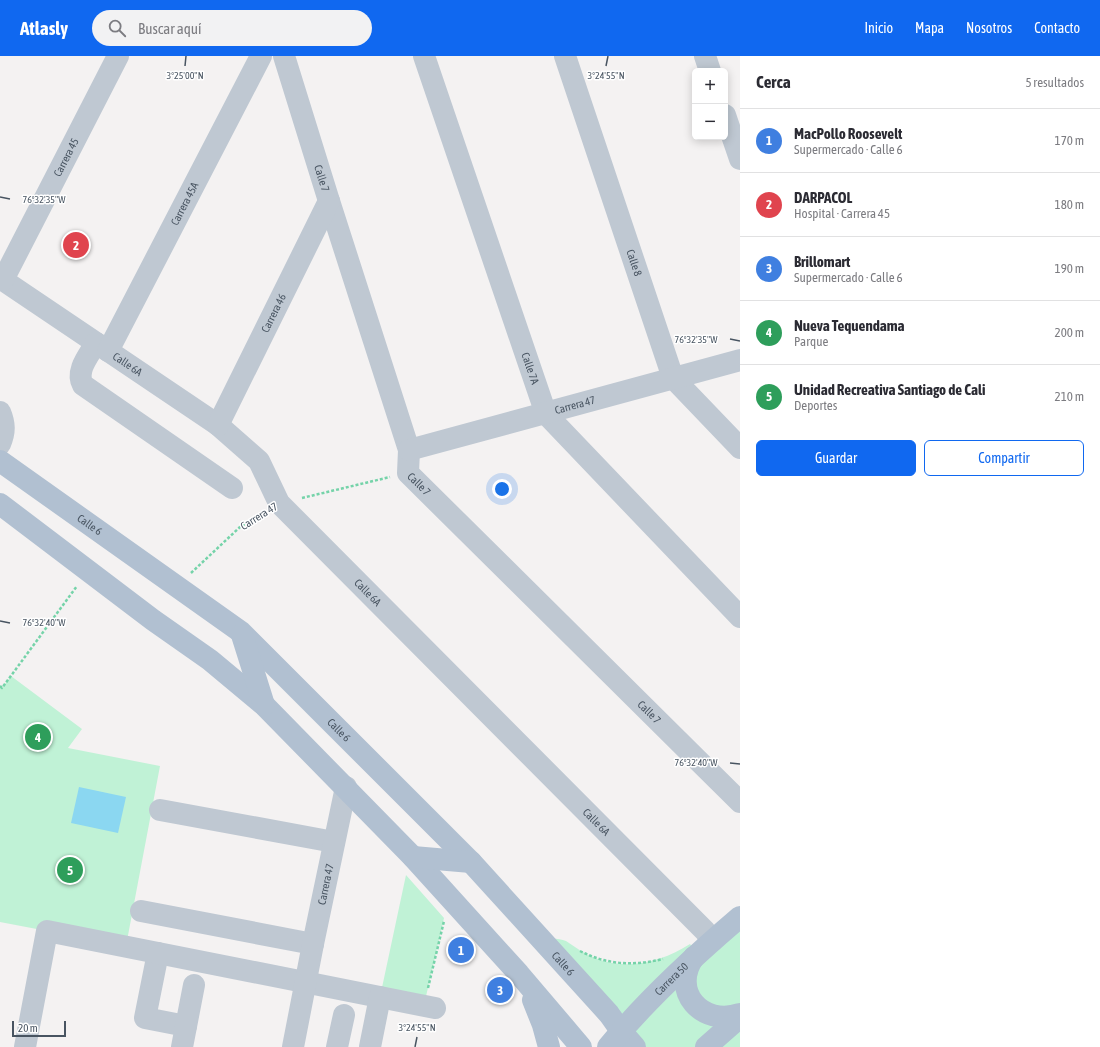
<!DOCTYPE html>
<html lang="es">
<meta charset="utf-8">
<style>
:root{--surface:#fff;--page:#f2f2f3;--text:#2b2b33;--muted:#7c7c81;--line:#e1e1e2;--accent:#1068f0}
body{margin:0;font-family:"Asap Condensed",sans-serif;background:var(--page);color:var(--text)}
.controls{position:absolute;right:12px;top:12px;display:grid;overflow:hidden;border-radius:6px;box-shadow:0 2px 10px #0003}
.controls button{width:36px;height:36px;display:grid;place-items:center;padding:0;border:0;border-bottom:1px solid var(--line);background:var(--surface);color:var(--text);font:20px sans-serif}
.scale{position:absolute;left:12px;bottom:10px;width:54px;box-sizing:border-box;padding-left:4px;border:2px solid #485461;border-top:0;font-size:11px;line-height:14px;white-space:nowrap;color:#485461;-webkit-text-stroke:3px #fff;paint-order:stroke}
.you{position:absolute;left:502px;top:433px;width:14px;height:14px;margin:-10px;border:3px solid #fff;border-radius:50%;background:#1a73e8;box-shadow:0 0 0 6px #1a73e833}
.badge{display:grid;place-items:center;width:26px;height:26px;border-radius:50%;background:var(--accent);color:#fff;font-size:13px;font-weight:700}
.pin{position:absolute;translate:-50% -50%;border:2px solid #fff;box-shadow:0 1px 4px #0006}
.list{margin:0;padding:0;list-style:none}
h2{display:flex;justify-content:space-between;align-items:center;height:52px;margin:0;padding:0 16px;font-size:17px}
h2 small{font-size:13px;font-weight:400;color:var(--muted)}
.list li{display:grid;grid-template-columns:26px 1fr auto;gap:12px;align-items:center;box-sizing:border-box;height:64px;padding:0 16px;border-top:1px solid var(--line)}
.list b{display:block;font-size:15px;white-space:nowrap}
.list p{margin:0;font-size:13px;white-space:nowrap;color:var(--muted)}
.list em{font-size:13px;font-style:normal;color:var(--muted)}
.actions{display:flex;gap:8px;padding:12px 16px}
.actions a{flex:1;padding:9px 0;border:1px solid var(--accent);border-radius:6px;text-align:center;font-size:14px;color:var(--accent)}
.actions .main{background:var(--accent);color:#fff}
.icon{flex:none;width:22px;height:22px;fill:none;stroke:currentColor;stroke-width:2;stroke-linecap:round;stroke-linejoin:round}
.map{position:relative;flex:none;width:740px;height:991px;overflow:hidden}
header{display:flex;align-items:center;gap:24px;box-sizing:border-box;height:56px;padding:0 20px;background:var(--accent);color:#fff}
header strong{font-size:19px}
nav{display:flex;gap:22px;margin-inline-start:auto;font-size:14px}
.search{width:280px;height:36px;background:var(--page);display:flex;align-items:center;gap:10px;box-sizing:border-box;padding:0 14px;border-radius:22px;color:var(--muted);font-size:15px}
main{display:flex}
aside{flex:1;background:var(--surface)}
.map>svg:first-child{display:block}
</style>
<header>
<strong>Atlasly</strong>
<div class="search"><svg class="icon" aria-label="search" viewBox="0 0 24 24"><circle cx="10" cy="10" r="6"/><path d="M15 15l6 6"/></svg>Buscar aquí</div>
<nav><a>Inicio</a><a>Mapa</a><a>Nosotros</a><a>Contacto</a></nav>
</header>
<main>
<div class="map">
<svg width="740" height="991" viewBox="0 0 740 991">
<rect width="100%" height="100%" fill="#f4f2f2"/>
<path fill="#c0f2d6" d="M 11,620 L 82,673 L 68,692 L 160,710 L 126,890 L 0,866 L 0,630 L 2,632 Z
M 406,819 L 444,862 L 424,949 L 380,941 Z
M 740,861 L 740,991 L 635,991 L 538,880 C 547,882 558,882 566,885 C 571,888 576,892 581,895 C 586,898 591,900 595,902 C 627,915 662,906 690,888 L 697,897 Z"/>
<path fill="#8bd7f1" d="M 79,731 L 126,741 L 118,777 L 71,767 Z"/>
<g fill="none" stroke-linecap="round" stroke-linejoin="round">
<path stroke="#75d3a9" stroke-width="2.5" stroke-dasharray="3 2" stroke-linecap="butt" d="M 302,442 L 390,421
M 191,517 L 240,471 L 262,457
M 0,630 L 2,632 L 77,530
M 580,895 C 607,909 634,910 663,903
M 428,932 L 444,865"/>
<g stroke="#bfc8d2" stroke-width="22">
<path id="s1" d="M 284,0 L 329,145 L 409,394 L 408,417 L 740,746"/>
<path id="s2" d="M 424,0 L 546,358 L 740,561"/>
<path id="s3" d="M 565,0 L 673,322 L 740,392"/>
<path d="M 705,0 L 710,15"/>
<path d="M 725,59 L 740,103"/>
<path id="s4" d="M 0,222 L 218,369 L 259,405 L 279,447 L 705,875 L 712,885"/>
<path id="s5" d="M 3,224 L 118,0"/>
<path d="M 96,287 C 89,299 75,315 83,329 L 232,432"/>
<path id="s6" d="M 108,295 L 261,0"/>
<path d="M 0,356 C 5,368 5,376 0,388"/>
<path id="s7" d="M 218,369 L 329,145"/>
<path id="s8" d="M 409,394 L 740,304"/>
<path d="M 160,754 L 334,786"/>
<path d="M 141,855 L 313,888"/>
<path d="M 158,897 L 145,962 L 186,970"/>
<path d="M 25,991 L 47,875 L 435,952"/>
<path d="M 182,991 L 194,929"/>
<path id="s9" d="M 293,991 L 313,888 L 346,731"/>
<path d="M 337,991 L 344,959"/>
<path d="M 370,991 L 380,941"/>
</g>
<g stroke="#b1c0d1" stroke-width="22">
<path id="s10" d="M 0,405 L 241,576 L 471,806 L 609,958 L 621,975 L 635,991"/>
<path d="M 0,448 L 153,564 L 210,604 L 264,649 L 413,801 L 519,918 L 581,991"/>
<path d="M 242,579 L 264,649"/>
<path d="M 413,801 L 471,806"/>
<path d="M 694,901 C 670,935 702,971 740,958"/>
<path d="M 533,944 L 543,969 L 549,991"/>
<path id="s11" d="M 608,991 C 647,943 693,901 740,861"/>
<path d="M 706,991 L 740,961"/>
</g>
</g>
<path fill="none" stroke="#485461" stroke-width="1.5" d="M 185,10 L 186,0M 606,10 L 608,0M 0,141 L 10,143M 730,283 L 740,285M 0,565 L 10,567M 730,707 L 740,708M 415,991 L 417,981"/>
<g text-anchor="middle" stroke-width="3" stroke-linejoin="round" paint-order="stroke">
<g font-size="11" fill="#485461" stroke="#fff">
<text dy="4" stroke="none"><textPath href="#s5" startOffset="138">Carrera 45</textPath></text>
<text dy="4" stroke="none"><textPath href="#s1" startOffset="128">Calle 7</textPath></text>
<text dy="4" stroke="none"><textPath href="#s6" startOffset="166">Carrera 45A</textPath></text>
<text dy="4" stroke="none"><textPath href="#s3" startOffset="218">Calle 8</textPath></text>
<text dy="4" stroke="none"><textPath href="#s7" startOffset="125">Carrera 46</textPath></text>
<text dy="4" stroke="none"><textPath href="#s4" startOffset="154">Calle 6A</textPath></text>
<text dy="4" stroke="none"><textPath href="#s2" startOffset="330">Calle 7A</textPath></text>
<text dy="4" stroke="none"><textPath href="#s8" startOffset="172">Carrera 47</textPath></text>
<text dy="4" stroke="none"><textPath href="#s1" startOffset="452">Calle 7</textPath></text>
<text transform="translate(259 460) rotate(-32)" y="4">Carrera 47</text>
<text dy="4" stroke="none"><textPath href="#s10" startOffset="110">Calle 6</textPath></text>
<text dy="4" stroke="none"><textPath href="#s4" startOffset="490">Calle 6A</textPath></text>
<text dy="4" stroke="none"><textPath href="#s1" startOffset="776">Calle 7</textPath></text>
<text dy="4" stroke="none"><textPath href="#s10" startOffset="434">Calle 6</textPath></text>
<text dy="4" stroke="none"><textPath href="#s4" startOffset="814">Calle 6A</textPath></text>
<text dy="4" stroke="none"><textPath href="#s9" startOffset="166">Carrera 47</textPath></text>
<text dy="4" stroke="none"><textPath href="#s10" startOffset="758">Calle 6</textPath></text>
<text dy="4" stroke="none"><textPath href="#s11" startOffset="93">Carrera 50</textPath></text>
</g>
</g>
<g font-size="10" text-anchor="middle" fill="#485461" stroke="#fff" stroke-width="3" stroke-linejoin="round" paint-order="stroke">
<text x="185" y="23">3°25'00"N</text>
<text x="606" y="23">3°24'55"N</text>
<text x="44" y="147">76°32'35"W</text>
<text x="696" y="287">76°32'35"W</text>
<text x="44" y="570">76°32'40"W</text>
<text x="696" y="710">76°32'40"W</text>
<text x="417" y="975">3°24'55"N</text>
</g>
</svg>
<div class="controls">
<button>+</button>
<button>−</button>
</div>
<div class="scale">20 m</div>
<div class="you"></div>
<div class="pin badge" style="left:461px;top:894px;background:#3f7fe0">1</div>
<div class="pin badge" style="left:76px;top:189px;background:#e0444e">2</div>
<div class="pin badge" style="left:500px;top:934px;background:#3f7fe0">3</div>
<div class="pin badge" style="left:38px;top:681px;background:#2e9e5b">4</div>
<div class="pin badge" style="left:70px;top:814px;background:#2e9e5b">5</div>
</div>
<aside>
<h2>Cerca<small>5 resultados</small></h2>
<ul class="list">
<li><span class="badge" style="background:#3f7fe0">1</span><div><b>MacPollo Roosevelt</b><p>Supermercado · Calle 6</p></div><em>170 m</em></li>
<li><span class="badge" style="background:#e0444e">2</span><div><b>DARPACOL</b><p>Hospital · Carrera 45</p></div><em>180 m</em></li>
<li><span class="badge" style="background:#3f7fe0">3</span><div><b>Brillomart</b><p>Supermercado · Calle 6</p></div><em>190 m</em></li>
<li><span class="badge" style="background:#2e9e5b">4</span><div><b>Nueva Tequendama</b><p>Parque</p></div><em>200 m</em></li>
<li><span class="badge" style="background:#2e9e5b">5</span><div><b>Unidad Recreativa Santiago de Cali</b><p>Deportes</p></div><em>210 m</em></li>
</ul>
<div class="actions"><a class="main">Guardar</a><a>Compartir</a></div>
</aside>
</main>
